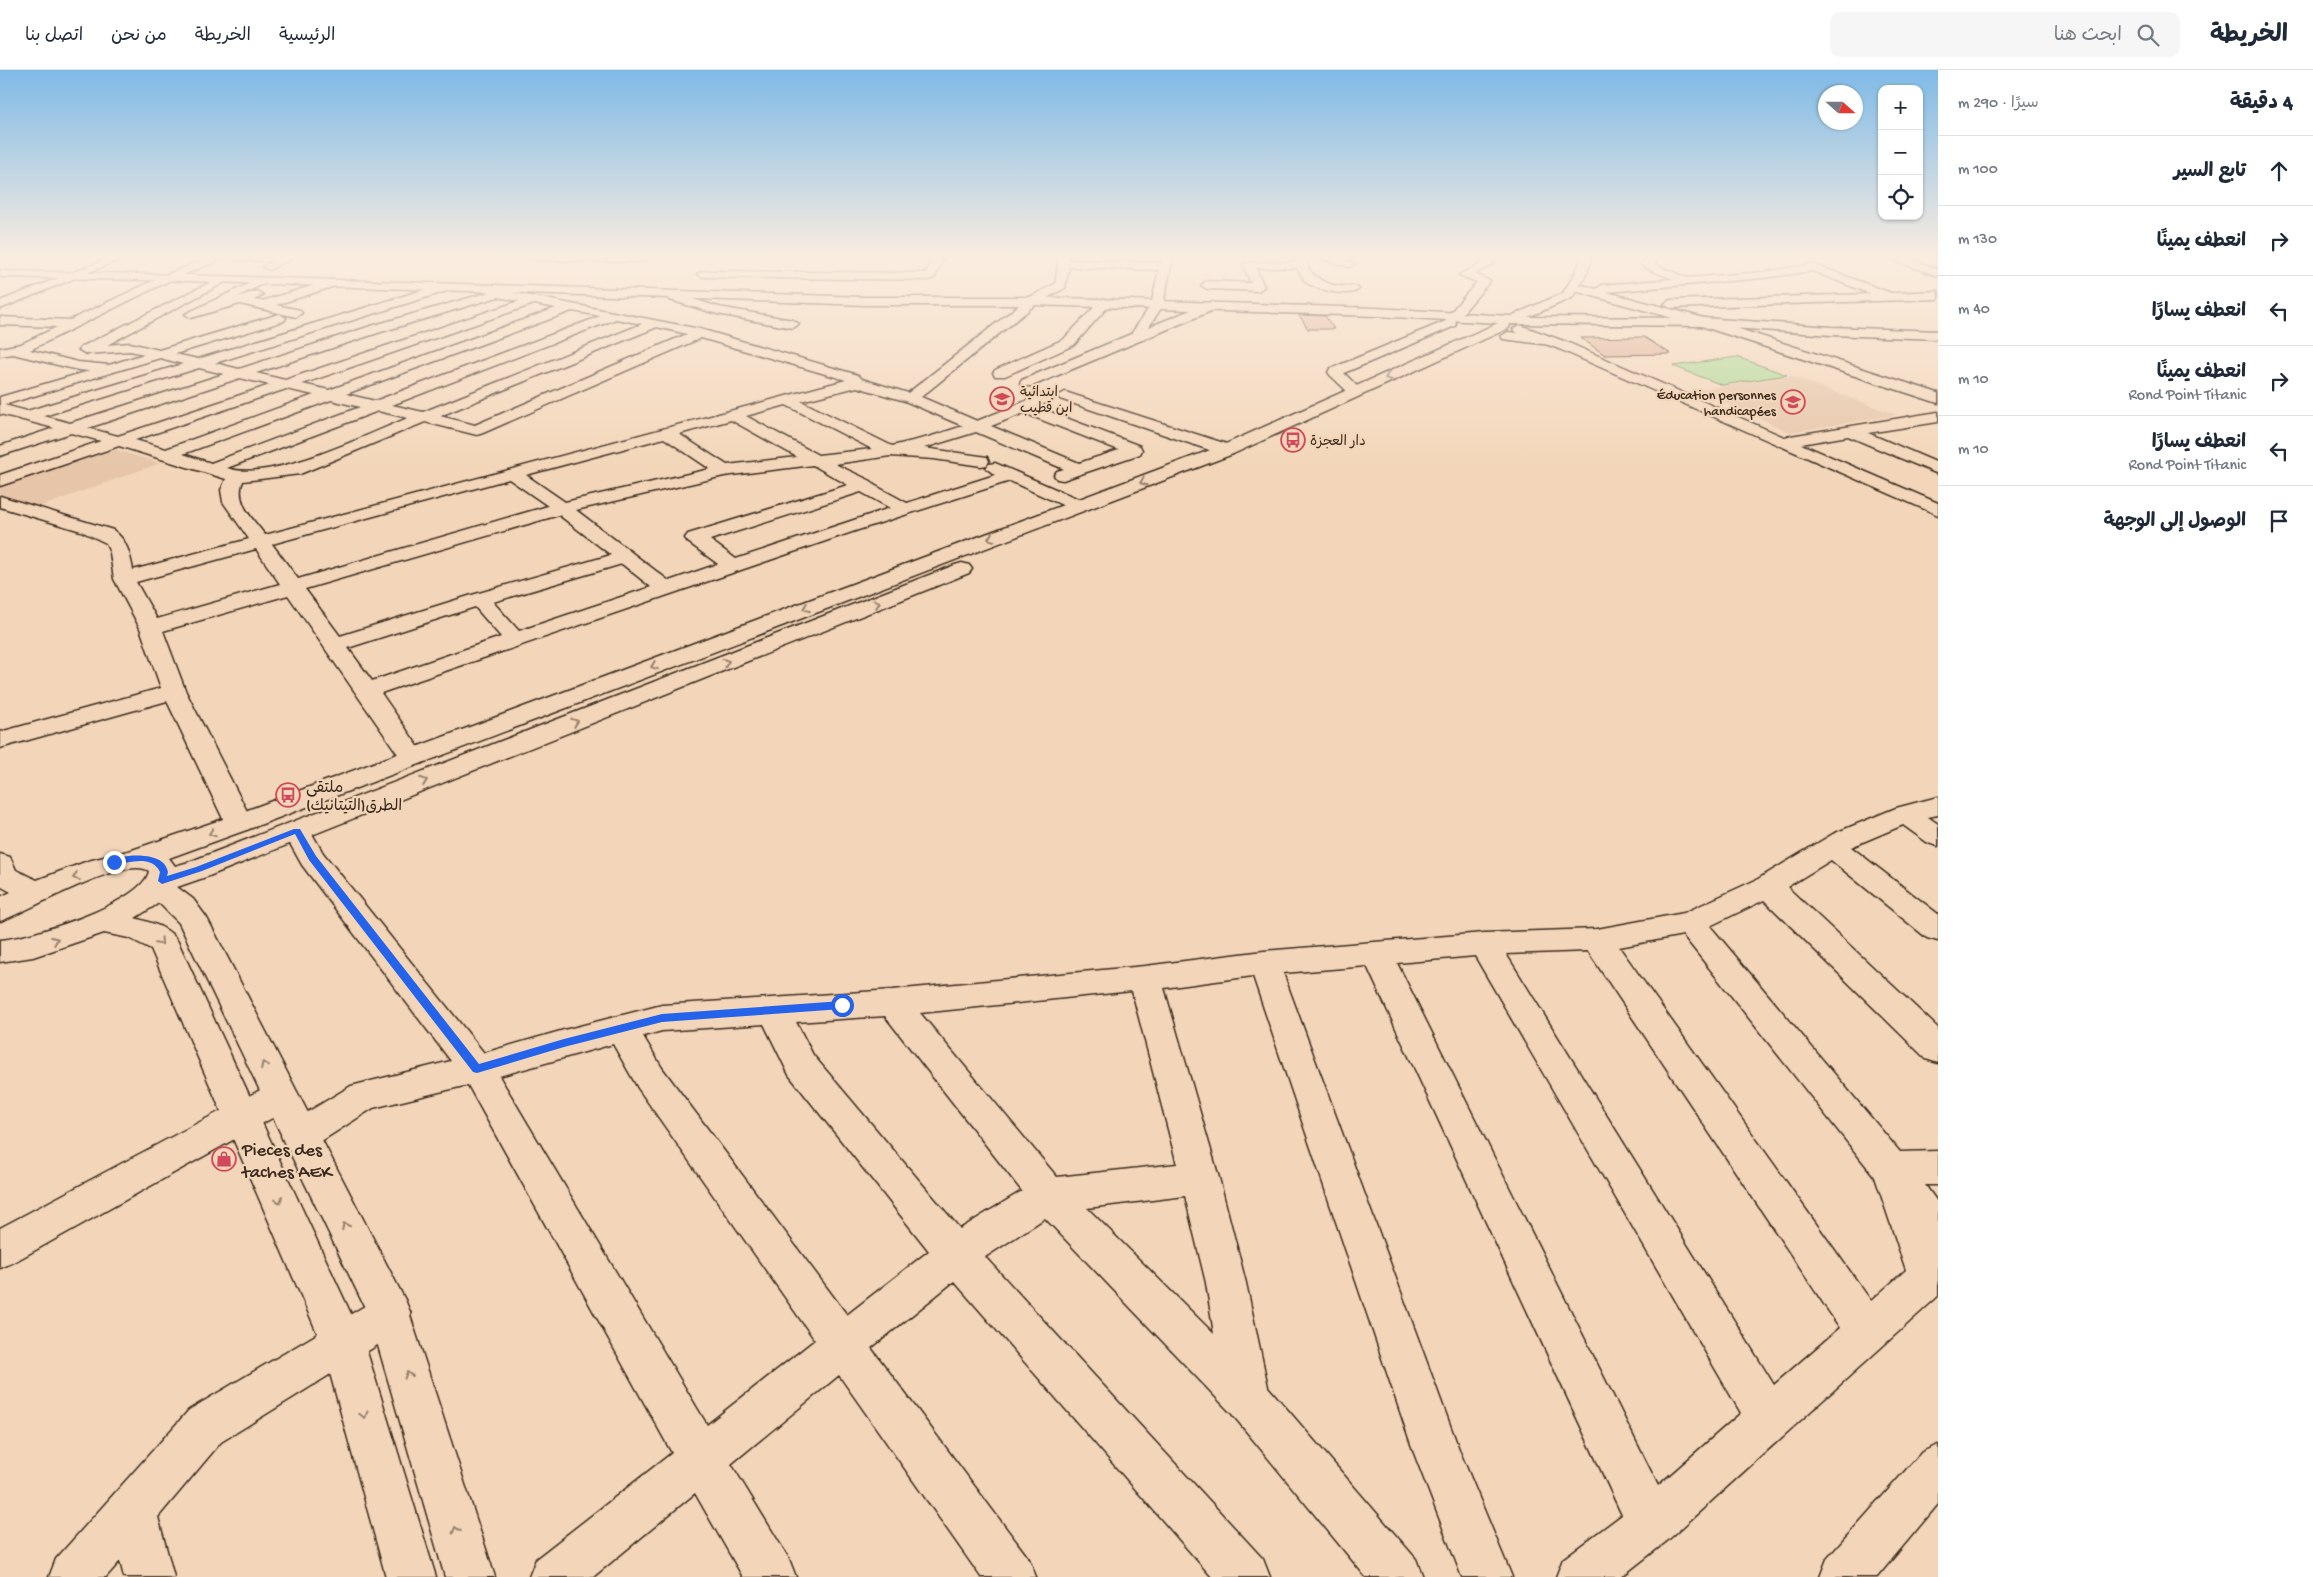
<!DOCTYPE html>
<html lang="ar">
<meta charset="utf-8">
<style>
:root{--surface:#fff;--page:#f6f6f7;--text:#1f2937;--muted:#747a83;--line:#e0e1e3}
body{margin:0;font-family:"Gochi Hand","Playpen Sans Arabic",sans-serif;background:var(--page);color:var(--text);direction:rtl}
.controls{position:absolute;right:15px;top:15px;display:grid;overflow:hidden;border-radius:10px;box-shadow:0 1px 4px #0004}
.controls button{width:45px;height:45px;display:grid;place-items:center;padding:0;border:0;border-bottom:1px solid var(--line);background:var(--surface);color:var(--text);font:25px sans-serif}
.compass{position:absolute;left:1818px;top:15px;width:45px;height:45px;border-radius:50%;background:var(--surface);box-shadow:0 1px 4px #0004;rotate:111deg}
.stop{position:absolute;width:15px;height:15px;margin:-11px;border:4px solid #2563eb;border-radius:50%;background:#fff}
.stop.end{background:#2563eb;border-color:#fff;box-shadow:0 1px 5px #0008}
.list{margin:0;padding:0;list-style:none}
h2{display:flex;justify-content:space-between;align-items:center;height:65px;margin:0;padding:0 20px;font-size:21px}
h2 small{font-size:16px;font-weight:400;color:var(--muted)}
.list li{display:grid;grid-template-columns:32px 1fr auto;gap:15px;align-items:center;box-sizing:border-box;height:70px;padding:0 20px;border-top:1px solid var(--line)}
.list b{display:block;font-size:19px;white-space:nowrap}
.list p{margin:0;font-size:16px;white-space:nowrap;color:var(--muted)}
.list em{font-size:16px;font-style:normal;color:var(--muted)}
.icon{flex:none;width:28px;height:28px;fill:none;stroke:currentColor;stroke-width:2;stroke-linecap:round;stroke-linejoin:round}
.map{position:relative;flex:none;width:1938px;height:1507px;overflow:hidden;direction:ltr}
header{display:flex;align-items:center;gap:30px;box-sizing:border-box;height:70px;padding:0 25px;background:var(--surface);border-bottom:1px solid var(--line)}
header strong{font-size:24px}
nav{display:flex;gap:28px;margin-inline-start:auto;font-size:18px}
.search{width:350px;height:45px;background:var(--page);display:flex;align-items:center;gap:12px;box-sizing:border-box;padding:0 18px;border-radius:10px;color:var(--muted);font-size:19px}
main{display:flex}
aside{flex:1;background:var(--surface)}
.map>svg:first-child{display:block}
</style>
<header>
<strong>الخريطة</strong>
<div class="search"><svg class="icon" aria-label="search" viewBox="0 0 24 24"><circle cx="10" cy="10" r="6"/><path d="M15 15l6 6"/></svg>ابحث هنا</div>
<nav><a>الرئيسية</a><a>الخريطة</a><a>من نحن</a><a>اتصل بنا</a></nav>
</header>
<main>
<aside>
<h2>4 دقيقة<small>سيرًا · 290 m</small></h2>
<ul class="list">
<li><svg class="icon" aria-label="ahead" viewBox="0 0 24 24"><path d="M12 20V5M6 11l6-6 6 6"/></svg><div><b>تابع السير</b></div><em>100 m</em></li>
<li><svg class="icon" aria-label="right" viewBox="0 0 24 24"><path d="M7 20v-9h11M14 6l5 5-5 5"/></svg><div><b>انعطف يمينًا</b></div><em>130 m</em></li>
<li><svg class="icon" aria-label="left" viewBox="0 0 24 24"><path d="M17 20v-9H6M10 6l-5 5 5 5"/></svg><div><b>انعطف يسارًا</b></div><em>40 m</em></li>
<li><svg class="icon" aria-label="right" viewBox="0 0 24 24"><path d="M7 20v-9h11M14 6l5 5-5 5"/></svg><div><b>انعطف يمينًا</b><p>Rond Point Titanic</p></div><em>10 m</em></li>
<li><svg class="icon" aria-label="left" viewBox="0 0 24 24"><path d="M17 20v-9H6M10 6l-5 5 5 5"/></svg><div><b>انعطف يسارًا</b><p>Rond Point Titanic</p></div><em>10 m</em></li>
<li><svg class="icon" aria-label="arrive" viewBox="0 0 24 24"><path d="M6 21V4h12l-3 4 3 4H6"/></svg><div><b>الوصول إلى الوجهة</b></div></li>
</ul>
</aside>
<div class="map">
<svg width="1938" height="1507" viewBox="0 0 1938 1507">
<rect width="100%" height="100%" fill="#f3d6b9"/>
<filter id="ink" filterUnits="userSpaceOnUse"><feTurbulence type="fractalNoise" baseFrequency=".02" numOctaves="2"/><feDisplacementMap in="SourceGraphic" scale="10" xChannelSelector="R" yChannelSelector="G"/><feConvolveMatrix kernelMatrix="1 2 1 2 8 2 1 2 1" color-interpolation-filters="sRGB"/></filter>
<g filter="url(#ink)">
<path fill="#e6c5a8" d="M 1791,306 L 1897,345 L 1790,362 L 1696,320 Z
M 110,378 L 160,393 L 31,440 L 0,429 L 0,417 Z"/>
<path fill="#b0d996" stroke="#76825a" d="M 1737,287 L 1787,305 L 1722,315 L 1673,296 Z"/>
<path fill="#e0b195" stroke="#3b2a1e" d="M 1299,245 L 1325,246 L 1334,259 L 1308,259 Z
M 1644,267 L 1671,284 L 1605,285 L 1581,268 Z"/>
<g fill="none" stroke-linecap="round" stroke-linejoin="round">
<g stroke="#3b2a1e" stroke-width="3">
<path id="minor" d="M 112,187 L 126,187 L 0,239 L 0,231 Z
M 211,187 L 226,187 L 171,210 L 30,280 L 78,292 L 109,295 L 144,284 L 130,281 L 86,284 L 79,280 L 81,277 L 223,206 L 229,209 L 227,211 L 107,275 L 130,273 L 159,280 L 276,245 L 280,244 L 286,248 L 284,251 L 175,284 L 198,289 L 439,215 L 447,215 L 449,218 L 447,221 L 215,293 L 239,299 L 371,256 L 493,221 L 496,216 L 504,216 L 505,221 L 700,259 L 858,305 L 862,309 L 908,323 L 1028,228 L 1055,214 L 1059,187 L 1069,187 L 1069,190 L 1161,193 L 1163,187 L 1173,187 L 1163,235 L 1149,257 L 1208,233 L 1212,232 L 1218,236 L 1216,239 L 1032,316 L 1022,316 L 1020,313 L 1022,310 L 1131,264 L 1151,235 L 1159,200 L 1069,197 L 1065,218 L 1036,234 L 921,327 L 977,351 L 1043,324 L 1053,324 L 1056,327 L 1053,330 L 1037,337 L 1140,376 L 1142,380 L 1140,384 L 1063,410 L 1057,409 L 1054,405 L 1057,401 L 1064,399 L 976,362 L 924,378 L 987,387 L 989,391 L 987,395 L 981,396 L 934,389 L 890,386 L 835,394 L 871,411 L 874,415 L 907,433 L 995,405 L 986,398 L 989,394 L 995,393 L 1083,431 L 1086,435 L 1083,439 L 1071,439 L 1010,411 L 855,461 L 381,623 L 426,688 L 422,693 L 413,696 L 404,693 L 288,525 L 163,561 L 186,622 L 253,753 L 249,759 L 239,762 L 229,759 L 225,753 L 167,631 L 0,678 L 0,662 L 161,618 L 140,558 L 114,509 L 110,483 L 106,473 L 81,461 L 0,437 L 0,426 L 113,460 C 127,470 130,484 133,500 L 249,469 L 223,432 L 221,420 L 226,409 L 119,376 L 0,416 L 0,405 L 101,371 L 71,363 L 0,386 L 0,376 L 54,358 L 0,344 L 0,327 L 89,301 L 78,300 L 13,284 L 0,286 L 0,278 L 21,274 L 57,257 L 0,255 L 0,247 L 70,250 L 163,206 ZM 498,227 L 519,231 L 285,310 L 256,303 L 381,262 ZM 534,234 L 556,238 L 329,320 L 302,314 ZM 572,241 L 601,246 L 375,331 L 346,324 ZM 616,249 L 642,254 L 423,342 L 392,335 ZM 657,257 L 687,264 L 475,355 L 440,346 ZM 701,268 L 846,310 L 265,465 C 253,449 234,432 243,411 L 300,404 L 425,352 L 477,365 L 483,363 ZM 160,288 L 183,294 L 27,341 L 4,335 ZM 199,298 L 224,304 L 70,353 L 44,346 ZM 240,308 L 270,315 L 118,366 L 88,358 ZM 857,317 L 905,331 L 963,356 L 929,367 L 892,376 L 801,331 ZM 286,319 L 314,325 L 166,379 L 135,370 ZM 331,330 L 360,337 L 211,393 L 183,384 ZM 786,335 L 872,379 L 818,385 L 746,346 ZM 378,341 L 408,348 C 366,365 270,413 227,398 ZM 1024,343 L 1119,380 L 1079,393 L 991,356 ZM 731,350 L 797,387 L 727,395 L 679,364 ZM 664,368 L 710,399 L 565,432 L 526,405 ZM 813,395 L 848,415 L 688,464 L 685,468 L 688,472 L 718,494 L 669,511 L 576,440 L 724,406 ZM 509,409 L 548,436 L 298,509 L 272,474 ZM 861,422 L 890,438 L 736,489 L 710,470 ZM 559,445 L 611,485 L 472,525 L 340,566 L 305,519 ZM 256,479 L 280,514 L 157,549 L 136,512 ZM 622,494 L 651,517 L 519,561 L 493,532 ZM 475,537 L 501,567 L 372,611 L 348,578 Z
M 228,187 L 293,187 L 293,188 L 269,200 L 263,197 L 273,191 L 233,190 Z
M 527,187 L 654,187 L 653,189 L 637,192 L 532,190 Z
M 934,187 L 944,187 L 935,207 L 929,210 L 703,207 L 697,204 L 703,201 L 925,203 Z
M 1301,187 L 1312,187 L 1306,194 C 1313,207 1324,214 1339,216 C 1347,217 1353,213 1359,219 C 1350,228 1315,220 1306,212 C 1302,209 1300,202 1297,198 L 1256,198 L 1264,217 L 1258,221 L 1207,219 L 1201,215 L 1207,211 L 1251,213 L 1243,195 L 1245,193 L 1296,192 Z
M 1322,187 L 1338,187 L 1355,194 L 1349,197 L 1323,189 Z
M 1640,187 L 1656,188 L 1657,190 L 1654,194 L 1687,208 L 1763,202 L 1813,194 L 1891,223 L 1938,221 L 1938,229 L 1670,238 L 1664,234 L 1670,230 L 1871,224 L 1812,201 L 1763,208 L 1607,222 L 1708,249 L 1938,323 L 1938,333 L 1698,255 L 1578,222 L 1576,219 L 1582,215 L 1596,219 L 1602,215 L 1673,209 L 1645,198 L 1641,194 L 1644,191 Z
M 1890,187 L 1905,187 L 1938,199 L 1938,206 L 1891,189 Z
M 1489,189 L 1495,192 L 1493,194 L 1475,204 L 1490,211 L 1457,250 L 1455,250 L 1456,253 L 1455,256 L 1344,303 L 1362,321 L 1360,324 L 1350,324 L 1330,305 L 1328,302 L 1330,299 L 1448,250 L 1447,247 L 1449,244 L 1477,212 L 1459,205 Z
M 261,208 L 267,211 L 265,213 L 237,227 L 257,221 L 263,225 L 254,230 L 262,231 L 331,210 L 337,214 L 335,216 L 276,235 L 300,240 L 302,243 L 296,247 L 240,234 L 191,248 L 185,244 Z
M 674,223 L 719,237 L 793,250 L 799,254 L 793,258 L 717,244 L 670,230 L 668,227 L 670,224 Z
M 1105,229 L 1111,233 L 1074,275 L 1005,306 L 995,306 L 993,303 L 995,300 L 1064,269 L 1101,230 Z
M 1520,255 L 1569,273 L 1784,367 L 1938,342 L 1938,352 L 1868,363 L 1938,393 L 1938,404 L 1848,366 L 1801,374 L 1938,433 L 1938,445 L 1559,279 L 1515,262 L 1513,259 Z
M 1065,322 L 1233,376 L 1235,380 L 1233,384 L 1221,384 L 1060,329 L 1058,326 Z
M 1938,727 L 1938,745 L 1928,747 L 1938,754 L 1938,776 L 1928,773 L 1903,755 L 1851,777 L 1938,844 L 1938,871 L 1927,868 L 1831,790 L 1787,817 L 1938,958 L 1938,993 L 1926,989 L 1764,830 L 1710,856 L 1900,1082 L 1938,1081 L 1938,1115 L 1925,1115 L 1938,1133 L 1938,1226 L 1668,1470 L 1621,1507 L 1556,1507 L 1563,1489 L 1622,1445 L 1367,896 L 1283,903 L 1460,1382 L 1512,1507 L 1462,1507 L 1414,1383 L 1253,906 L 1164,918 L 1219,1108 L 1246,1213 L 1268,1317 L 1416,1489 L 1423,1507 L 1366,1507 L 1232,1344 L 1045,1148 L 985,1187 L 1263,1489 L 1270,1507 L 1212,1507 L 954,1211 L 871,1278 L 1029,1489 L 1036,1507 L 981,1507 L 839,1305 L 731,1394 L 789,1489 L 796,1507 L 743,1507 L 695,1423 L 593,1507 L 529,1507 L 536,1489 L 672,1383 L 468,1015 L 373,1038 L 312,1077 L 299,1082 L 286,1077 L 281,1066 L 286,1055 L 351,1016 L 451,991 L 302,795 L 283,761 L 287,755 L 297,752 L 307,755 L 323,783 L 484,983 L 564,960 L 662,935 L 893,920 L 1145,896 L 1264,881 L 1484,863 L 1597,859 L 1684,843 L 1758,809 L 1833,764 L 1896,738 ZM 1683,865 L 1875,1107 L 1906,1200 L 1871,1231 L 1619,877 ZM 1588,881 L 1840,1258 L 1774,1315 L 1506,884 ZM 1475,886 L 1741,1343 L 1658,1416 L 1397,893 ZM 1132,921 L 1177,1094 L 1057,1107 L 920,943 ZM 885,946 L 1022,1121 L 960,1159 L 813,985 L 796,952 ZM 764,954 L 789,1005 L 929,1181 L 847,1245 L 662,998 L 643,966 L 662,961 ZM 613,974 L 638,1018 L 815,1270 L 707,1355 L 499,1006 ZM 1185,1126 L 1206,1213 L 1214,1264 L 1087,1138 Z
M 279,1012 L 292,1017 L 297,1027 L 292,1037 L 14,1192 L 0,1198 L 0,1158 L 266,1017 Z
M 390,1224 L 405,1230 L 411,1244 L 405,1258 L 221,1372 L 158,1447 L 174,1507 L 124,1507 L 120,1491 L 106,1507 L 49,1507 L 56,1489 L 189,1340 L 375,1230 Z
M 1938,1375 L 1938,1434 L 1877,1507 L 1820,1507 L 1827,1489 L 1922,1382 Z"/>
</g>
<g stroke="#3b2a1e" stroke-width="3">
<path id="major" d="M 1582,187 L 1592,187 L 1587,203 L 1572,228 L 1528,247 L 1703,248 L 1831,257 L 1938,261 L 1938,269 L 1831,265 L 1703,256 L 1510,254 L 1509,258 L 1233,384 L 249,759 L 169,788 L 175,796 L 189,792 L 955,495 L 962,493 L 969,495 L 972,499 L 969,503 L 209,806 L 177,817 L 193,829 L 207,848 L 405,1230 L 495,1507 L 445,1507 L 370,1248 L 179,853 L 159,833 L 135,848 C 151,853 170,857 178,872 L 364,1272 L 436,1507 L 386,1507 L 322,1274 L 151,879 L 129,868 L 104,863 L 33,887 L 0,892 L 0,870 C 30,868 144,833 149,801 C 125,784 28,842 0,851 L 0,827 L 11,822 L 0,816 L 0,784 L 10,787 L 16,800 L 37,810 L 88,791 L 132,780 L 229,747 L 1221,376 L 1498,253 L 1376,246 L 1032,235 L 866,235 L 187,211 L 0,207 L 0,201 L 187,205 L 866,227 L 1032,227 L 1376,238 L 1511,246 L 1563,223 L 1575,203 Z
M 1508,262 L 1550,267 L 1557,271 L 1550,275 L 1503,269 L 1501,266 Z"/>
</g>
<use href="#minor" fill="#f3d6b9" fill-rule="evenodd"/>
<use href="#major" fill="#f3d6b9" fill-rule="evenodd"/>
</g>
<defs><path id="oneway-chevron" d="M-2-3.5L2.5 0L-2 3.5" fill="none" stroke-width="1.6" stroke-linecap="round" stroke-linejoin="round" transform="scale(1.25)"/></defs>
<g stroke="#97806c">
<use href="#oneway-chevron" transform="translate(1388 307) rotate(157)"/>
<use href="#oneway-chevron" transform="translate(1143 412) rotate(160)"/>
<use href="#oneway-chevron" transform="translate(991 468) rotate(159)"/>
<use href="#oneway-chevron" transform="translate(877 533) rotate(-21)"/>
<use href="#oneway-chevron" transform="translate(806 538) rotate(159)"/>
<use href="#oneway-chevron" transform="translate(726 592) rotate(-21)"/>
<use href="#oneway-chevron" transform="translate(654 596) rotate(159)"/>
<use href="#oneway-chevron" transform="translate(575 652) rotate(-21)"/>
<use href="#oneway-chevron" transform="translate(424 711) rotate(-21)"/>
<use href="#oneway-chevron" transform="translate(212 763) rotate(161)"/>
<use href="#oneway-chevron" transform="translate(76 807) rotate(159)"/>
<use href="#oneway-chevron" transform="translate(55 870) rotate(-22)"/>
<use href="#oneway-chevron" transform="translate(160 872) rotate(47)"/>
<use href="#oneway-chevron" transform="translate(264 995) rotate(-116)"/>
<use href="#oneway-chevron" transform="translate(279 1130) rotate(66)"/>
<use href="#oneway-chevron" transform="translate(345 1156) rotate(-117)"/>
<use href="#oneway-chevron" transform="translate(408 1305) rotate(-107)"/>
<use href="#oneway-chevron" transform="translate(364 1345) rotate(74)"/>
<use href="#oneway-chevron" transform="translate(456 1460) rotate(-107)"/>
</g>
</g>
<linearGradient id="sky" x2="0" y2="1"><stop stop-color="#7fbae6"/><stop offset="0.47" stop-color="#faede0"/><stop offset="1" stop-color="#faede0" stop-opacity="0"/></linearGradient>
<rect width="1938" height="398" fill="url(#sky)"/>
<path fill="#2563eb" d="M 294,759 L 300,759 L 316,786 L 479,994 L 564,969 L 662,944 L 842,931 L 847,935 L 842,939 L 662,952 L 564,977 L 477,1003 L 473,1002 L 309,790 L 295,764 L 202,801 L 162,814 L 158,811 L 160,802 C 152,785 130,792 114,795 L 110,792 C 120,784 151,783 162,792 C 165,794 167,798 168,802 L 167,806 L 196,797 Z"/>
<defs>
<g id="school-ring" transform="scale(1.25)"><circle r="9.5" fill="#f3d6b9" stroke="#d1495b" stroke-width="1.5"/><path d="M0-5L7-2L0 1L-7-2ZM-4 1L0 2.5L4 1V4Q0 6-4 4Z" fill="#d1495b"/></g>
<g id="university-ring" transform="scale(1.25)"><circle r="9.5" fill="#f3d6b9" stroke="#d1495b" stroke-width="1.5"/><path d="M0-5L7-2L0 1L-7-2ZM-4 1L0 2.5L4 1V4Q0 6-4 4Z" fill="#d1495b"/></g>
<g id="bus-ring" transform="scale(1.25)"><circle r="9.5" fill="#f3d6b9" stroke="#d1495b" stroke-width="1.5"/><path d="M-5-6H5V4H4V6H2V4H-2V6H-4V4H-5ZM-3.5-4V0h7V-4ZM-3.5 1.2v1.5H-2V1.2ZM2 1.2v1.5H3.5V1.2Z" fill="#d1495b"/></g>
<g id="shop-ring" transform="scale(1.25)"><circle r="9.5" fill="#f3d6b9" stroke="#d1495b" stroke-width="1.5"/><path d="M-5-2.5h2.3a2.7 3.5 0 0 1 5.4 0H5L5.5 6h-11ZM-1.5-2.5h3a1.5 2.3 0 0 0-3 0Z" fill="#d1495b"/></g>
</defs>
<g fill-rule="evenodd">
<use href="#school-ring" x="1002" y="329"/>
<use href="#university-ring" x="1793" y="332"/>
<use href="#bus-ring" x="1293" y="370"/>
<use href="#bus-ring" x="288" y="725"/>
<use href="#shop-ring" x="224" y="1089"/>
</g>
<g text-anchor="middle" stroke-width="4.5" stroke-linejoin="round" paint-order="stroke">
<g font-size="14" fill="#3b2a1e" stroke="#f3d6b9" text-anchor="start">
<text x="1020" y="326">ابتدائية<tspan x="1020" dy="16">ابن قطيب</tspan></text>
<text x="1776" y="329" text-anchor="end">Éducation personnes<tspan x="1776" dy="16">handicapées</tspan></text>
<text x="1310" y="375">دار العجزة</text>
</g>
<g font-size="16" fill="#3b2a1e" stroke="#f3d6b9" text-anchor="start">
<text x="306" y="722">ملتقى<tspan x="306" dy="18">الطرق(التيتانيك)</tspan></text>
</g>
<g font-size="19" fill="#3b2a1e" stroke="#f3d6b9" text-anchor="start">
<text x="242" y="1085">Pieces des<tspan x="242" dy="22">taches AEK</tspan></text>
</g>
</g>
</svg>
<div class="controls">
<button>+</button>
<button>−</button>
<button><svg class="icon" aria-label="locate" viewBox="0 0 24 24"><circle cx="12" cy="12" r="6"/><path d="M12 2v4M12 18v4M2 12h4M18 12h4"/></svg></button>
</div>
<svg class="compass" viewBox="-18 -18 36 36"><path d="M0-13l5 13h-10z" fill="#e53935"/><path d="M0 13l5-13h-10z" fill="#747a83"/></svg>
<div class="stop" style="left:842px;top:935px"></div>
<div class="stop end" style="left:114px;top:792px"></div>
</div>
</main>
